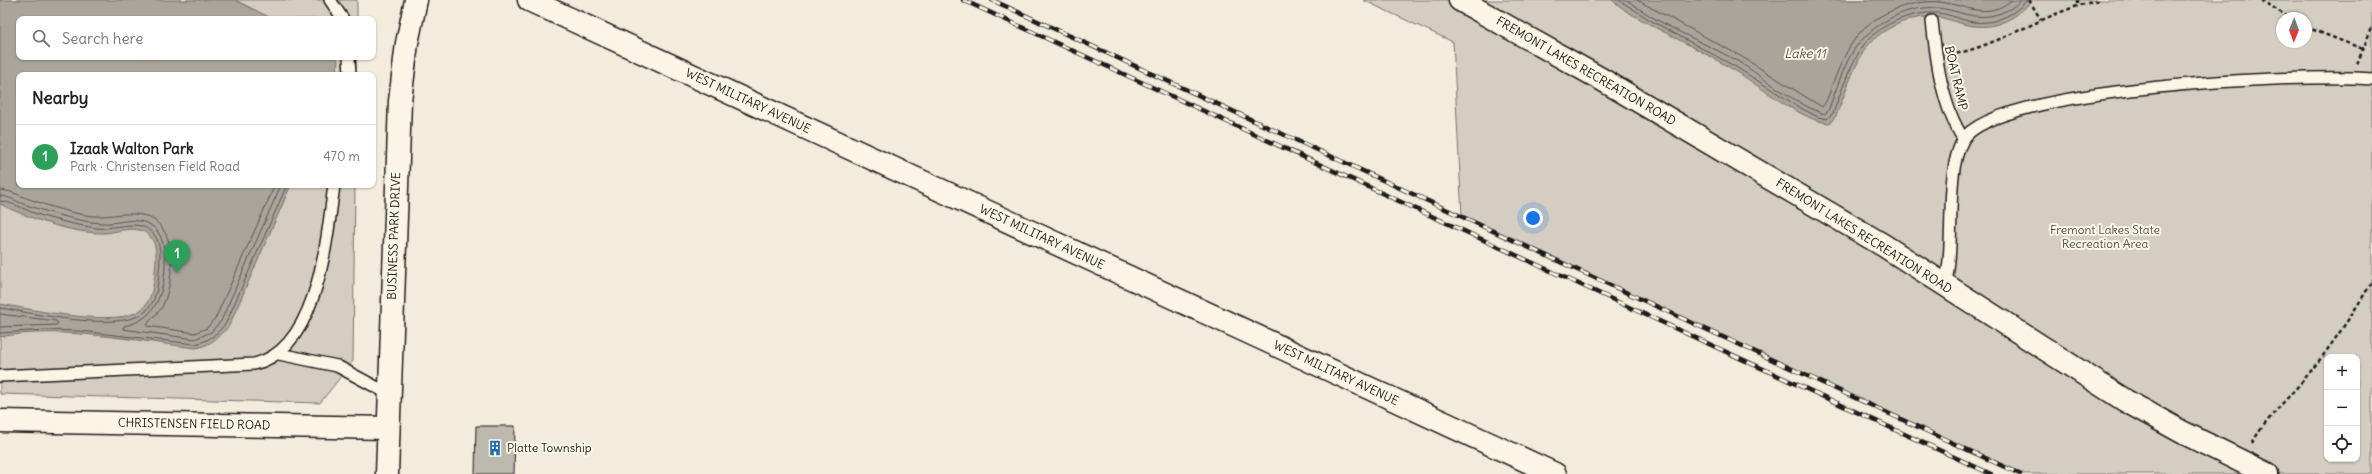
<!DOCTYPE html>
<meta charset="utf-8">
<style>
:root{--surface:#fff;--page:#f2f2f2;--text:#222;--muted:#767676;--line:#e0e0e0;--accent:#1f6fb2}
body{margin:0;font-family:Delius,sans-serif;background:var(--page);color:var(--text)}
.controls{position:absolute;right:12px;bottom:12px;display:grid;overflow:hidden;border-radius:8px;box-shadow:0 1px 3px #0004}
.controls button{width:36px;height:36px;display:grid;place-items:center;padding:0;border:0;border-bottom:1px solid var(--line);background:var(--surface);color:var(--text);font:20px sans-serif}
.compass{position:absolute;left:2276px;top:12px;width:36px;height:36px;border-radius:50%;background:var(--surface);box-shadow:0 1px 3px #0004;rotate:181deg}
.you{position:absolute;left:1533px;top:218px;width:14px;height:14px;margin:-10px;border:3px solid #fff;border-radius:50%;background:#1a73e8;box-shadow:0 0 0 6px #1a73e833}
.badge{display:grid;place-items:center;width:26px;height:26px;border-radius:50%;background:var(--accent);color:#fff;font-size:13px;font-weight:700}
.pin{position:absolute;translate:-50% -33px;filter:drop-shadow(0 1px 2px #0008)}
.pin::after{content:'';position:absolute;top:21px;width:14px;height:12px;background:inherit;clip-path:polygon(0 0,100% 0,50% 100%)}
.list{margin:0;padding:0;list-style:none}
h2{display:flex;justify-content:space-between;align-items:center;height:52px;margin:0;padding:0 16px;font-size:17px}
h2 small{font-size:13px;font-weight:400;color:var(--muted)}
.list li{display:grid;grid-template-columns:26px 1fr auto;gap:12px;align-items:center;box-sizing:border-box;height:64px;padding:0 16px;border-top:1px solid var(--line)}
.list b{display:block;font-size:15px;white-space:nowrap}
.list p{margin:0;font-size:13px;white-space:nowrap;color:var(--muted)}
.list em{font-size:13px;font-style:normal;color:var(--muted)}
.icon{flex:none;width:22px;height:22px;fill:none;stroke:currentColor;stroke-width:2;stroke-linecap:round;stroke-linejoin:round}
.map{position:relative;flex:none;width:2372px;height:474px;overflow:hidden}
.search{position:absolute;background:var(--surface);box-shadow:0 1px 3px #0004;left:16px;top:16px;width:360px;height:44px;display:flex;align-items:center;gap:10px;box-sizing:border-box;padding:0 14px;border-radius:8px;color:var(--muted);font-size:15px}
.panel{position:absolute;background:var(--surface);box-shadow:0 1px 3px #0004;left:16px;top:72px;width:360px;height:116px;border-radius:8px}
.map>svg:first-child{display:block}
</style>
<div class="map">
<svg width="2372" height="474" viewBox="0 0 2372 474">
<rect width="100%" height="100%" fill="#f3ecdd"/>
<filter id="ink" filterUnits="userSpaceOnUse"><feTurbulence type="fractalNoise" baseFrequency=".025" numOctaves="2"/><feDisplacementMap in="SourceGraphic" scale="8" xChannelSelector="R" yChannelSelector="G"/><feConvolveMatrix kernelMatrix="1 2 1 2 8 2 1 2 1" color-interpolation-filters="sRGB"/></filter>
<g filter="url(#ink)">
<path fill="#d3cec1" stroke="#78756e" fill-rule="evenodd" d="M 0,0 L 357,0 L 357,19 L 19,19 L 19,57 L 356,57 L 356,75 L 19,75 L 19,185 L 355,185 L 353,361 L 320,403 L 0,394 Z
M 1363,0 L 2372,0 L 2372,474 L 2020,474 L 1462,216 L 1453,42 ZM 2282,18 L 2306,18 L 2306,42 L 2282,42 ZM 2327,357 L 2357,357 L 2357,459 L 2327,459 Z"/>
<path fill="#aaa59b" stroke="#716e68" d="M 0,0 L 235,0 L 273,19 L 19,19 L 19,57 L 336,57 L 338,61 L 335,75 L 19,75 L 19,185 L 291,185 L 229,326 C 219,337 211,345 196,348 C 139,341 56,325 0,337 L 0,304 C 31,309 119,329 142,309 C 152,300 154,284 155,272 C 156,259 159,242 146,233 C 134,225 118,232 105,233 C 73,234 28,218 0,204 Z
M 1612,0 L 2032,0 C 2019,17 1997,29 1974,26 C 1962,25 1950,19 1938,17 C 1912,14 1878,29 1864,51 C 1852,71 1845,94 1836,116 L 1830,123 C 1805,123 1757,84 1734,70 C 1699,49 1662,32 1626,11 Z"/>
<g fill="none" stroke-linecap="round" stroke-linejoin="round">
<path stroke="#55534f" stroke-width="1" d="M 1619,0 L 1650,20 L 1736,67 L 1799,107 L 1818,117 L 1827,119 L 1833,113 C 1841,92 1849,68 1861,49 C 1876,25 1910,11 1938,13 C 1950,14 1961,20 1973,22 C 1993,25 2015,15 2027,0
M 1627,0 C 1660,26 1702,41 1739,62 C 1763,77 1798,106 1825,114 L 1828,111 C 1836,91 1845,60 1858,44 C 1878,21 1908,5 1938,8 C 1963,11 1975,22 2001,13 C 2008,10 2015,7 2021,0
M 1637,0 L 1742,57 L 1822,107 C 1827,102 1830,92 1832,85 C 1841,63 1851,37 1870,23 C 1889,9 1916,0 1939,2 C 1967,5 1986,21 2012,0
M 0,190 C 11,190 24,198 35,201 C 51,207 67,212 85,215 C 104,219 123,211 142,215 C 179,223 175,278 163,305 C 160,313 149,319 147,326 L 195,333 L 207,328 L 216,317 L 275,185
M 0,196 C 8,196 16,201 23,204 C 39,209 54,214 70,218 C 81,220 92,223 103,223 C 115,224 127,219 139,221 C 170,225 167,266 162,288 C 156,310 146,321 124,326 L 123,329 L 195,339 L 211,332 L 221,321 L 281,185
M 0,201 C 11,202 24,209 34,213 C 54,220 75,225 96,228 C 112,230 135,219 149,230 C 163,240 160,258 159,272 C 158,286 156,302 145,312 C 120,333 33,313 0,308
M 0,314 L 56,321 L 58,323 L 56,325 L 0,327
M 0,333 L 45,330 L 79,331 L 195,344 C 209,341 217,334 226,323 L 287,185"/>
</g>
<path fill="#beb9ae" stroke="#1c1c1c" d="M 476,426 L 515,426 L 514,474 L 475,474 Z"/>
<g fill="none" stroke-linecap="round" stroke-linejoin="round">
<g stroke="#1c1c1c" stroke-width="14">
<path id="service" d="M 330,0 L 343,19
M 1932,21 C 1936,58 1942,107 1963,138
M 349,57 L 350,75
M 1945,285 C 1956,244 1944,172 1963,140 C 1993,87 2309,73 2372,79
M 279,354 L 337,366 L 389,394
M 0,376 L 254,364 C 318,350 327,239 334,185"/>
</g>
<g stroke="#1c1c1c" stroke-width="25">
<path id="minor" d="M 1460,0 L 1601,79 L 1883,245 L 2126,401 L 2182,432 L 2267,474"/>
</g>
<g stroke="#1c1c1c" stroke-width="25">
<path id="tertiary" d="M 529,0 L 1555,474
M 0,421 L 388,428"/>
</g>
<g stroke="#1c1c1c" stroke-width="25">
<path id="secondary" d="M 387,474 L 400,101 L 407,43 L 416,0"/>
</g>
<path stroke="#1c1c1c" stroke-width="2.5" stroke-dasharray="4 3" stroke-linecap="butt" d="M 2029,0 L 2041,20
M 2078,0 L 2078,6
M 2261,0 L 2290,18
M 2306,27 L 2363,49
M 1950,55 C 2003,45 2048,10 2101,0
M 2357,64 L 2372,27
M 2252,443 C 2267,417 2291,396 2310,372 C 2333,344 2353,313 2372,282"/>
<use href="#service" stroke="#fcf5e5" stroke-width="11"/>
<use href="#minor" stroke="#fcf5e5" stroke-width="22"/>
<use href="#tertiary" stroke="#fcf5e5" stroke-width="22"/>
<use href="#secondary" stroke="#fcf5e5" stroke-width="22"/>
<g stroke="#1c1c1c" stroke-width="4.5">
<path id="rail" d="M 963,0 L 1991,474
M 992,0 L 2020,474"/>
</g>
<use href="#rail" stroke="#fcf5e5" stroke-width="3" stroke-dasharray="9" stroke-linecap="butt"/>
</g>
</g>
<defs>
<g id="building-bare" transform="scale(1.2)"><path d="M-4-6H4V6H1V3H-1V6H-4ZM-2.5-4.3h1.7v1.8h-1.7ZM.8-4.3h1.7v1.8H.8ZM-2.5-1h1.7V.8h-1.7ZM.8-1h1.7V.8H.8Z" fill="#1f6fb2" stroke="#fcf5e5" stroke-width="2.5" paint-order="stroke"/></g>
</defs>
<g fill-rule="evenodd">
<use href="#building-bare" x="495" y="448"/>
</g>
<g text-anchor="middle" stroke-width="4" stroke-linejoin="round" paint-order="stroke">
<g font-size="12" fill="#1c1c1c" stroke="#fcf5e5">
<text transform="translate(1586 71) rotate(30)" y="4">FREMONT LAKES RECREATION ROAD</text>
<text transform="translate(1956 78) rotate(77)" y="4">BOAT RAMP</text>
<text transform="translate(748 101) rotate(25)" y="4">WEST MILITARY AVENUE</text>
<text transform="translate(394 236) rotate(-88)" y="4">BUSINESS PARK DRIVE</text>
<text transform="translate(1864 236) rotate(32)" y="4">FREMONT LAKES RECREATION ROAD</text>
<text transform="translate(1042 237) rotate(25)" y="4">WEST MILITARY AVENUE</text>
<text transform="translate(1336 373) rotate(25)" y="4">WEST MILITARY AVENUE</text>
<text transform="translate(194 424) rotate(1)" y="4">CHRISTENSEN FIELD ROAD</text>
</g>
<g font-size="12" fill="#53514e" stroke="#fcf5e5">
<text x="2105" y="234">Fremont Lakes State<tspan x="2105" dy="14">Recreation Area</tspan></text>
</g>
<g font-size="12" fill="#1c1c1c" stroke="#fcf5e5" text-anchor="start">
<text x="507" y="452">Platte Township</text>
</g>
<g font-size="13" font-style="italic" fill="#55534f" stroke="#fcf5e5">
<text x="1805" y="58">Lake 11</text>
</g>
</g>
</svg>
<div class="controls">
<button>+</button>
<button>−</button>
<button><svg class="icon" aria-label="locate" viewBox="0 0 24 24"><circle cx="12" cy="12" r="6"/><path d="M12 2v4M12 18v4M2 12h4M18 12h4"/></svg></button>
</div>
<svg class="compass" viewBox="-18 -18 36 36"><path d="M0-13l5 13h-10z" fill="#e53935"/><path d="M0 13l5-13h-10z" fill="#767676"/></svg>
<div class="you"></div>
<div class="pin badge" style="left:177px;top:273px;background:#2e9e5b">1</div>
<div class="search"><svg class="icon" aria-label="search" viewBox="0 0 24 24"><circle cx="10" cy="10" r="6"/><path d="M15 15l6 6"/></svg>Search here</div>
<section class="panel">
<h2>Nearby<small></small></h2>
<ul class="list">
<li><span class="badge" style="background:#2e9e5b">1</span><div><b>Izaak Walton Park</b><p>Park · Christensen Field Road</p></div><em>470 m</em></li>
</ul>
</section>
</div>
